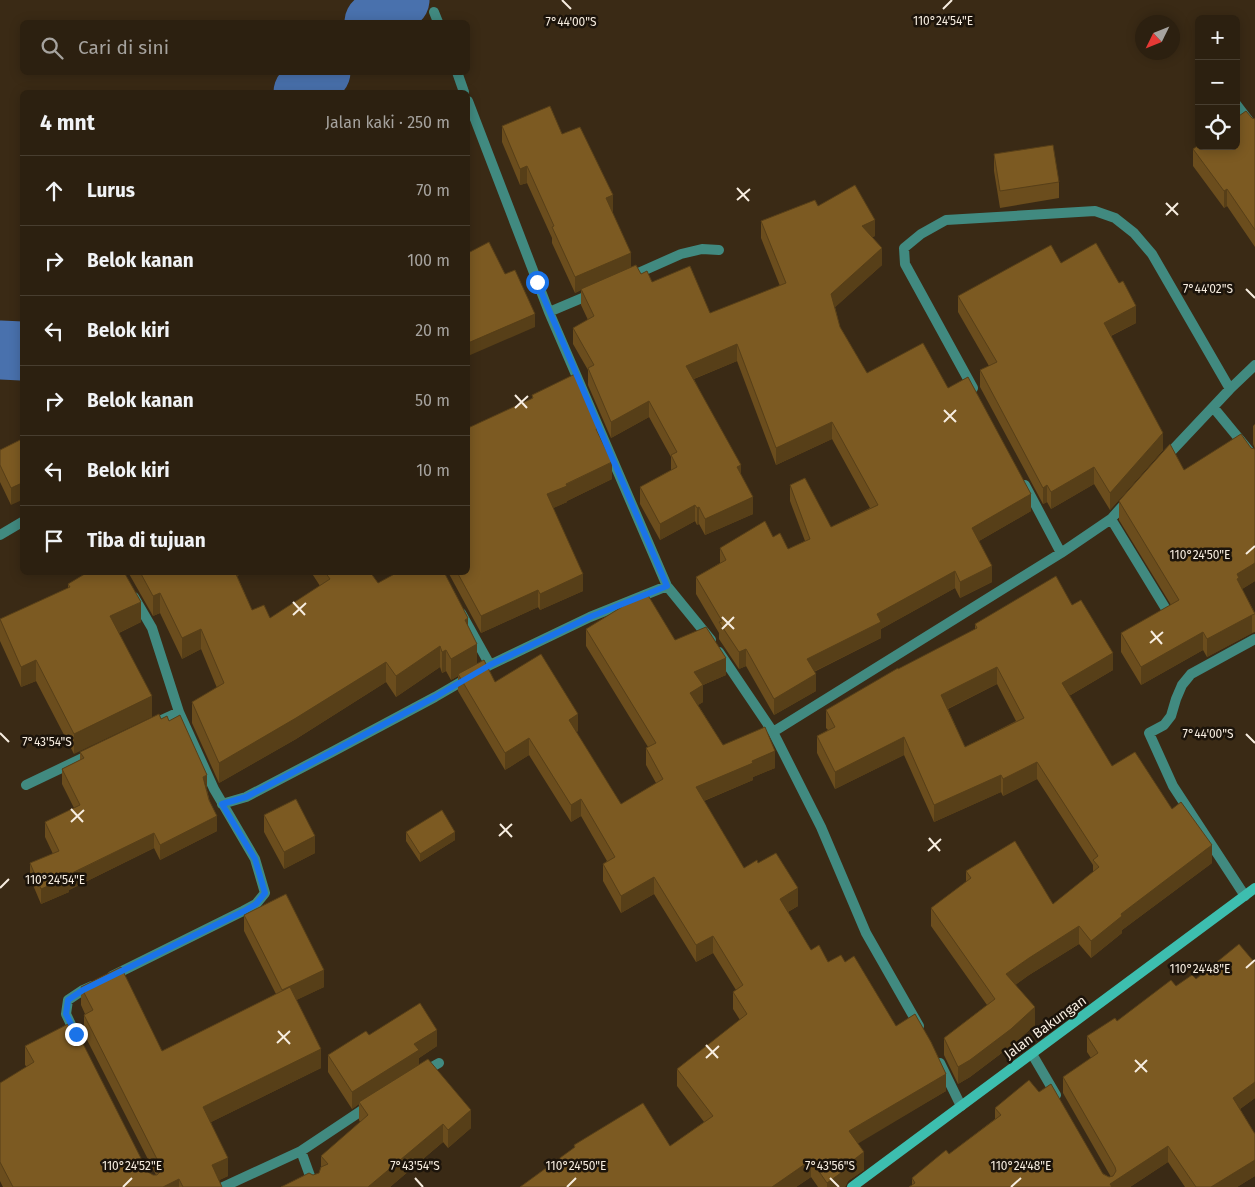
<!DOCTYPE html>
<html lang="id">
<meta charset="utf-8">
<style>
:root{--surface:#2c2010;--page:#382d1e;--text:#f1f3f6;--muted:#a6a39f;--line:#483e30}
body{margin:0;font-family:"Fira Sans",sans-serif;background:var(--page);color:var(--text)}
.controls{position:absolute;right:15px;top:15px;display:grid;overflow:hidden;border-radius:8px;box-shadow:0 2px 12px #0003}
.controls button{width:45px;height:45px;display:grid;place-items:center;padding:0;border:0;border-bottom:1px solid var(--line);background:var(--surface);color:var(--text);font:25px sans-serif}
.compass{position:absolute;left:1135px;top:15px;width:45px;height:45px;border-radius:50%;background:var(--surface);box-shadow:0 2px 12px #0003;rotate:227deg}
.stop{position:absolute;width:15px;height:15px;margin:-11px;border:4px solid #1a73e8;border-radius:50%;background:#fff}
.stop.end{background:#1a73e8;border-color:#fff;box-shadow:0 1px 5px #0008}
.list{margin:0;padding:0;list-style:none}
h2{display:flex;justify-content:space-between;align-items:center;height:65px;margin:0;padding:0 20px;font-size:21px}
h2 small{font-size:16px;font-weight:400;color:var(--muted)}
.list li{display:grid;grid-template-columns:32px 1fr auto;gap:15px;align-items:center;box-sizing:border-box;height:70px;padding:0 20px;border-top:1px solid var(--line)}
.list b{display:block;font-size:19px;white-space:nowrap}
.list em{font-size:16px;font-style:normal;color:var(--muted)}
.icon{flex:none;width:28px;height:28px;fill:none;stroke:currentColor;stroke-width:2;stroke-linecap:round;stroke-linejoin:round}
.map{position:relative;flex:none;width:1255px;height:1187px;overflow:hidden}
.search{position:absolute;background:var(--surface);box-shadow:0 2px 12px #0003;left:20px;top:20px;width:450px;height:55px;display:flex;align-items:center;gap:12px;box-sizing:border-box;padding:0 18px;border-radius:8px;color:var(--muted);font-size:19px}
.panel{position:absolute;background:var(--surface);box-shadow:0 2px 12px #0003;left:20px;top:90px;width:450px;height:485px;border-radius:8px}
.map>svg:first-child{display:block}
</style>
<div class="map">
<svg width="1255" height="1187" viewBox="0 0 1255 1187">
<rect width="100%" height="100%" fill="#3a2a15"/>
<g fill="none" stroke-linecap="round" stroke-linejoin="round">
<path stroke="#4971ad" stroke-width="59" d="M 374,22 L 400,0
M 303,92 L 321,72
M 0,350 L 22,351"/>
<path stroke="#418a80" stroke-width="10" d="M 434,12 L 438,22
M 457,72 L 464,92
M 468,101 L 549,312 L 667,586
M 1236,104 L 1255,129
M 627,278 L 681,254 L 702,249 L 719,250
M 549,312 L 594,293
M 973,388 L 905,264 L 904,248 L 921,234 L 946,220 L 1095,211 L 1115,218 L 1134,233 L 1152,254 L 1230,389
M 1213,407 L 1250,452 L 1255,461
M 1165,458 L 1230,389 L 1255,365
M 1025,485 L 1061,553
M 1111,519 L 1169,614
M 0,535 L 22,522
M 461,613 L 490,665
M 719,652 L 773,732 L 821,827 L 866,933 L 919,1026
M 155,723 L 179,712
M 773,732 L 1061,553 L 1111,519 L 1129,499
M 26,785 L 93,753
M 222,804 L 246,797 L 332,752 L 435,697 L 490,665 L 590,617 L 667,586 L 711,640
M 1245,896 L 1173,786 L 1149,733 L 1164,725 L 1171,716 L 1176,699 L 1182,685 L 1191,674 L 1255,639
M 112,976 L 243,911 L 256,904 L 265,893 L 255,859 L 214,789 L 179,712 L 152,628 L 134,597
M 76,1035 L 66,1014 L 68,1000 L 83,990 L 92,986
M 1032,1054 L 1056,1095
M 940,1063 L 961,1106
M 423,1072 L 439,1063
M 301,1151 L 314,1187
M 223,1187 L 301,1151 L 370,1105"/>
<path stroke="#3dbeaf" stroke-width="10" d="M 852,1187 L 1255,888"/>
</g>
<path fill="#6b4d1d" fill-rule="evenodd" d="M 1252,118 L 1255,119 L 1255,247 L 1227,206 L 1224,208 L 1193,166 L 1193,149 Z
M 502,126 L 562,134 L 613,211 L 612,212 L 631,267 L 652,282 L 710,313 L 780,286 L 761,238 L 761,221 L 818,206 L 875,236 L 872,237 L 882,265 L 835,307 L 840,327 L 867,373 L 948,388 L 1031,511 L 979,541 L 992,582 L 960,598 L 955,588 L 881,629 L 881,638 L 814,672 L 816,691 L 774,715 L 746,666 L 739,669 L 719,639 L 719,633 L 696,594 L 696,577 L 720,563 L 720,548 L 773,537 L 788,549 L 805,541 L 790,501 L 790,485 L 831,527 L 870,508 L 832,439 L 776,465 L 737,361 L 694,379 L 741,475 L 753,514 L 705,535 L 699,524 L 697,525 L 695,521 L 660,540 L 640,504 L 640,487 L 671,470 L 671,457 L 649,417 L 611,438 L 588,385 L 588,370 L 573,344 L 573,328 L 588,320 L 581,305 L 581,290 L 575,293 L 552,243 L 552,238 L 527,183 L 520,185 L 502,142 Z
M 994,154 L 1059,182 L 1059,198 L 1000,208 L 994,171 Z
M 1061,263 L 1136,323 L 1111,336 L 1163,450 L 1110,510 L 1094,484 L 1051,509 L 1047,502 L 1043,504 L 980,387 L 980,370 L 989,366 L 958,312 L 958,296 Z
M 532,395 L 599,434 L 612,479 L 567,501 L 567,502 L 553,508 L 583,591 L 540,610 L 538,607 L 481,633 L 448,572 L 468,572 L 468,428 L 532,399 Z
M 1255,424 L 1255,449 L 1253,444 L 1253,426 Z
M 22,439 L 11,505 L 0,482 L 0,450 Z
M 1251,448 L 1255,449 L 1255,581 L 1242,589 L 1255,613 L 1255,632 L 1252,633 L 1207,657 L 1203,650 L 1141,685 L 1121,652 L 1121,633 L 1171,605 L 1119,520 L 1119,501 L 1184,470 Z
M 128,572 L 245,572 L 237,576 L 252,610 L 270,618 L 320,586 L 311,572 L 370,572 L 378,583 L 468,626 L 477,663 L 495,682 L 578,731 L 576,732 L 621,804 L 656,783 L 646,765 L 646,748 L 648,747 L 586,646 L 586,629 L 675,640 L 726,675 L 703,685 L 703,702 L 698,705 L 723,745 L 775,768 L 753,777 L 753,780 L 704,801 L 744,868 L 758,863 L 798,906 L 788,912 L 811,950 L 828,962 L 845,962 L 946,1091 L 857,1143 L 864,1170 L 848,1181 L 845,1187 L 818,1187 L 811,1177 L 796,1187 L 520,1187 L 574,1148 L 574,1145 L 670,1146 L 704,1122 L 677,1086 L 677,1069 L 740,1020 L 733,1009 L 733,992 L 736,990 L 713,953 L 696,962 L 654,894 L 621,913 L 603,881 L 603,864 L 607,861 L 581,816 L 571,822 L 529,755 L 505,770 L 458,691 L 458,676 L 451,680 L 446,671 L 442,673 L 440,667 L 396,697 L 386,682 L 296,739 L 219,783 L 192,723 L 192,702 L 217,688 L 201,649 L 182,659 L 160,613 L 153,616 Z
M 68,584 L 141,622 L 119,633 L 74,754 L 36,681 L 21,687 L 0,641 L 0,619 L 68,588 Z
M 1072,605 L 1113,670 L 1069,696 L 1112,766 L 1172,809 L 1212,863 L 1122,930 L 1122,933 L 1091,958 L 1079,944 L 1029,975 L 1015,985 L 1035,1025 L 1011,1046 L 970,1077 L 958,1084 L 944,1055 L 944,1038 L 987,1005 L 931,926 L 931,908 L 966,882 L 966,871 L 1053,904 L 1093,872 L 1093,865 L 1037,779 L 1003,796 L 1001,792 L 934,822 L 904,755 L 835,789 L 817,753 L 817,736 L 828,730 L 826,728 L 826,710 L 898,669 L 975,630 L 975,624 ZM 997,684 L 1016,721 L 965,747 L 948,709 Z
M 161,719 L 207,790 L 217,831 L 160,860 L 154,848 L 69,890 L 69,892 L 41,904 L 30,878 L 30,863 L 53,854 L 45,837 L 45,822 L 74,808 L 62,784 L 62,769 L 80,760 L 80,752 Z
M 264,815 L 315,853 L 284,869 L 264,832 Z
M 406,832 L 455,840 L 420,862 L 406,841 Z
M 244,915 L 324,987 L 296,1000 L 321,1068 L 211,1122 L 228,1176 L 219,1180 L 222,1187 L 3,1187 L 0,1181 L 0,1083 L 27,1067 L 25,1065 L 25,1046 L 148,1172 L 153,1175 L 156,1175 L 84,1034 L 84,1015 L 85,1014 L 81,1005 L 81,987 L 162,1051 L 276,994 L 244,931 Z
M 1255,963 L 1255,1098 L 1240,1109 L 1255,1134 L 1255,1176 L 1237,1187 L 1185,1187 L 1168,1162 L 1130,1187 L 909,1187 L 912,1185 L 912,1178 L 949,1154 L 995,1119 L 995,1108 L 1109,1177 L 1111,1177 L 1063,1093 L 1063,1077 L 1091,1058 L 1087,1052 L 1087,1036 L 1117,1021 L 1176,986 L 1196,979 Z
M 369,1035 L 437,1046 L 419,1058 L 419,1065 L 471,1128 L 448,1148 L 443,1142 L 390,1187 L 281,1187 L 319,1173 L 321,1167 L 321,1156 L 360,1122 L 359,1120 L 359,1104 L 352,1109 L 328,1072 L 328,1055 Z"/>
<path fill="#573f18" d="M 527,166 L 527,183 L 520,185 L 520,169 Z
M 1227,189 L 1227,206 L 1224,208 L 1224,191 Z
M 613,195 L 613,211 L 606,214 L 606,198 Z
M 875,220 L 875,236 L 862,243 L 862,226 Z
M 882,248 L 882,265 L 831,311 L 831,294 Z
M 631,253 L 631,269 L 581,289 L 581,290 L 575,293 L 575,277 Z
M 1136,306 L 1136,323 L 1104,339 L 1104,323 Z
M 535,314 L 535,327 L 468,356 L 468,343 Z
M 737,344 L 737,361 L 686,382 L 686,366 Z
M 649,401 L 649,417 L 611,438 L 611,422 Z
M 832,422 L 832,439 L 776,465 L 776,448 Z
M 1163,433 L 1163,450 L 1110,510 L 1110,493 Z
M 612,462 L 612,479 L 567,501 L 567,502 L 547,511 L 547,494 Z
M 741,465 L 741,481 L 737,467 Z
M 1094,467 L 1094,484 L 1051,509 L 1051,492 Z
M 22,483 L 22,500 L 11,505 L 11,488 Z
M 1047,485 L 1047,502 L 1043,504 L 1043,488 Z
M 1031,494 L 1031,511 L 972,545 L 972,528 Z
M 753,497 L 753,514 L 705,535 L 705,519 Z
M 695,505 L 695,521 L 660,540 L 660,524 Z
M 699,507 L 699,524 L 697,525 L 697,508 Z
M 1255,563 L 1255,581 L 1239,591 L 1237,574 Z
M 992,566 L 992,582 L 960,598 L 960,582 Z
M 955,571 L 955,588 L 881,629 L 881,638 L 807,675 L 807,659 L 877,614 Z
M 229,572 L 245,572 L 229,580 Z
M 583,574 L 583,591 L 540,610 L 540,594 Z
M 538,590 L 538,607 L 481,633 L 481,616 Z
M 160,593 L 160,613 L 153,616 L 153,596 Z
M 141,602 L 141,622 L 110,637 L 110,616 Z
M 1252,615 L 1252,633 L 1207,657 L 1207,639 Z
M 468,618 L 468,639 L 465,620 Z
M 201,629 L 201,649 L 182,659 L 182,638 Z
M 1203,632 L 1203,650 L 1141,685 L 1141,667 Z
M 477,644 L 477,664 L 451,680 L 451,659 Z
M 440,646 L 440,667 L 396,697 L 396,676 Z
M 746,649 L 746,666 L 739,669 L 739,652 Z
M 446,650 L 446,671 L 442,673 L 442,652 Z
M 1113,653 L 1113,670 L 1062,700 L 1062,683 Z
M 726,658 L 726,675 L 703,685 L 703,702 L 690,710 L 690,693 L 694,672 Z
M 36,660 L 36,681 L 21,687 L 21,667 Z
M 386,662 L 386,682 L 296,739 L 219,783 L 219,763 Z
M 997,667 L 997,684 L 941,712 L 941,695 Z
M 816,674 L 816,691 L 774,715 L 774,699 Z
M 152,696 L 152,717 L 74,754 L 74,734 Z
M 578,714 L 578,731 L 569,737 L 569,720 Z
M 904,737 L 904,755 L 835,789 L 835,772 Z
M 529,738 L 529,755 L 505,770 L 505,753 Z
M 775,751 L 775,768 L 753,777 L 753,780 L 696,804 L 696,787 L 752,761 Z
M 1037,762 L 1037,779 L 1003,796 L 1003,779 Z
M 207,775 L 207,790 L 203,777 Z
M 1001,775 L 1001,792 L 934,822 L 934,805 Z
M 581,799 L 581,816 L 571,822 L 571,805 Z
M 217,816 L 217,831 L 160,860 L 160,845 Z
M 455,832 L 455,840 L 420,862 L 420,854 Z
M 154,833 L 154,848 L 69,890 L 69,892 L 41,904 L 41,889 Z
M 315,836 L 315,853 L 284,869 L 284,852 Z
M 1212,845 L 1212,863 L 1122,930 L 1122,933 L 1091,958 L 1091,941 L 1121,914 Z
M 654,877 L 654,894 L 621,913 L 621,896 Z
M 798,888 L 798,906 L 780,916 L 780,899 Z
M 1079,926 L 1079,944 L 1029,975 L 1006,992 L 1006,974 L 1029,958 Z
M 713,936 L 713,953 L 696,962 L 696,945 Z
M 324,970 L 324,987 L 282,1007 L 282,990 Z
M 1035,1007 L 1035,1025 L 1011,1046 L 970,1077 L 958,1084 L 958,1067 Z
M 437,1030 L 437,1046 L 419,1058 L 419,1067 L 359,1102 L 359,1104 L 352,1109 L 352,1092 L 414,1044 Z
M 321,1049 L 321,1068 L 203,1126 L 203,1107 Z
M 946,1074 L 946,1091 L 849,1149 L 849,1131 Z
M 1255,1082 L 1255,1098 L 1233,1114 L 1233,1098 Z
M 471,1110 L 471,1128 L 448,1148 L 448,1130 Z
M 443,1124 L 443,1142 L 390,1187 L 368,1187 Z
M 1168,1146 L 1168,1162 L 1130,1187 L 1110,1187 L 1110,1184 Z
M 864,1152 L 864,1170 L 848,1181 L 845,1187 L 827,1187 L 827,1183 L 848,1164 Z
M 228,1158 L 228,1176 L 212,1184 L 212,1165 Z
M 811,1160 L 811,1177 L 796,1187 L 772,1187 Z
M 1255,1160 L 1255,1176 L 1237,1187 L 1211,1187 Z
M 179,1179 L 179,1187 L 163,1187 Z"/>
<path fill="#7c5a22" stroke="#573f18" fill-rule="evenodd" d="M 550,106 L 562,134 L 580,127 L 613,195 L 606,198 L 631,253 L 575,277 L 552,227 L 554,226 L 527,166 L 520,169 L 502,126 Z
M 1246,111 L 1252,118 L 1255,119 L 1255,230 L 1227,189 L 1224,191 L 1193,149 L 1199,145 L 1199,146 L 1236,146 L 1236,118 Z
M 1053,145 L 1059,182 L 1000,191 L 994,154 Z
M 855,185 L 875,220 L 862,226 L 882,248 L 831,294 L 840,327 L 867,373 L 923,343 L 948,388 L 968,377 L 1031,494 L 972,528 L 992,566 L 960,582 L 955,571 L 877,614 L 881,622 L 807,659 L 816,674 L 774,699 L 746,649 L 739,652 L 719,622 L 722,621 L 696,577 L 726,560 L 720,548 L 765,521 L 773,537 L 780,533 L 788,549 L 810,539 L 790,485 L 805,478 L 831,527 L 878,505 L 832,422 L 776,448 L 737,344 L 686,366 L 741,465 L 737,467 L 753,497 L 705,519 L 699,507 L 697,508 L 695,505 L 660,524 L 640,487 L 677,467 L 671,455 L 677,452 L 649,401 L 611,422 L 588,368 L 594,365 L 573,328 L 594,316 L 581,289 L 636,265 L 641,274 L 647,271 L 652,282 L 690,266 L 710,313 L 786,283 L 761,221 L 815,200 L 818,206 Z
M 489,242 L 505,274 L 515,270 L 535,314 L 468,343 L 468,253 Z
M 1096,243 L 1119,283 L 1123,281 L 1136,306 L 1104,323 L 1163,433 L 1110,493 L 1094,467 L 1051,492 L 1047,485 L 1043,488 L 980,370 L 997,362 L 958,296 L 1051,245 L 1061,263 Z
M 575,374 L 599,428 L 596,429 L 612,462 L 566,484 L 567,486 L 547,494 L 583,574 L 540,594 L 538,590 L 481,616 L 457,572 L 468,572 L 468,427 L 468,428 L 533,398 L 532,395 Z
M 1241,434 L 1251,448 L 1255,449 L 1255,563 L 1237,574 L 1239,578 L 1237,579 L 1255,614 L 1252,615 L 1207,639 L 1203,632 L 1141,667 L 1121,633 L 1179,600 L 1119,501 L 1170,444 L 1184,470 Z
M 22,439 L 22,483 L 11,488 L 0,465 L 0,450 Z
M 88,572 L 124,572 L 141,602 L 110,616 L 152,696 L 74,734 L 36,660 L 21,667 L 0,619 L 70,587 L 68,584 Z
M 140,572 L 235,572 L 252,610 L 264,605 L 270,618 L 330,579 L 325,572 L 370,572 L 378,583 L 398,572 L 444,572 L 468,618 L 465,620 L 477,644 L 451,659 L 446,650 L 442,652 L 440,646 L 396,676 L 386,662 L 296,718 L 219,763 L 192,702 L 224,683 L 201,629 L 182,638 L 160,593 L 153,596 Z
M 1056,576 L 1072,605 L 1081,600 L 1113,653 L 1062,683 L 1112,766 L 1135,752 L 1172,809 L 1181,802 L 1212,845 L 1121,914 L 1122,916 L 1091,941 L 1079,926 L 1029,958 L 1006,974 L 1035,1007 L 1011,1029 L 970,1060 L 958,1067 L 944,1038 L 995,999 L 931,908 L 971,878 L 966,871 L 1015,841 L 1053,904 L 1099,867 L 1093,860 L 1098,856 L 1037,762 L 1003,779 L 1001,775 L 934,805 L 904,737 L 835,772 L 817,736 L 835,727 L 826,710 L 898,668 L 898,669 L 977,628 L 975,624 ZM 997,667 L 1024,718 L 965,747 L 941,695 Z
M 646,592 L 675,640 L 706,627 L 726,658 L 694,672 L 703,685 L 690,693 L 723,745 L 765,727 L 775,751 L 752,761 L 753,763 L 696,787 L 744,868 L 757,860 L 758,863 L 776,853 L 798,888 L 780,899 L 811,950 L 819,945 L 828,962 L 841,955 L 845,962 L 854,956 L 896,1026 L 915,1014 L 931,1042 L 946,1074 L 849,1131 L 864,1152 L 848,1164 L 845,1170 L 827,1183 L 811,1160 L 772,1187 L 520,1187 L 575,1147 L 574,1145 L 643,1103 L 670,1146 L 713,1116 L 677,1069 L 747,1014 L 733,992 L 743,985 L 713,936 L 696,945 L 654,877 L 621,896 L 603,864 L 615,857 L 581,799 L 571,805 L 529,738 L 505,753 L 458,674 L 484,660 L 495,682 L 541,654 L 578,714 L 569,720 L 621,804 L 663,779 L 646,748 L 656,743 L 586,629 Z
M 159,714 L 161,719 L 167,716 L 169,721 L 180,715 L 207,775 L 203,777 L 209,800 L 217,816 L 160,845 L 154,833 L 68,875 L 69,877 L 41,889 L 30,863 L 59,851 L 45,822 L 80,805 L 62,769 L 84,758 L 80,752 Z
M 296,799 L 315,836 L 284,852 L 264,815 Z
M 442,810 L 455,832 L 420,854 L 406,832 Z
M 286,894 L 324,970 L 282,990 L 244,915 Z
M 1239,944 L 1255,963 L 1255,1082 L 1233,1098 L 1255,1134 L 1255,1160 L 1211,1187 L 1196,1187 L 1168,1146 L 1110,1184 L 1112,1187 L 909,1187 L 915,1183 L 912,1178 L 946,1150 L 949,1154 L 1001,1115 L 995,1108 L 1029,1080 L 1039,1092 L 1051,1084 L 1103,1174 L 1109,1177 L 1113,1176 L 1116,1171 L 1115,1167 L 1063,1077 L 1098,1053 L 1087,1036 L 1115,1018 L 1117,1021 L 1171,980 L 1176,986 L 1192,975 L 1196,979 Z
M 121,967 L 162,1051 L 290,987 L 321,1049 L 203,1107 L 228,1158 L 212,1165 L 222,1187 L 183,1187 L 179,1179 L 163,1187 L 13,1187 L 0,1162 L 0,1083 L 34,1062 L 25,1046 L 72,1022 L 148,1172 L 153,1175 L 157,1175 L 159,1173 L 161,1169 L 160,1165 L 84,1015 L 93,1010 L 81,987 Z
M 420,1003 L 437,1030 L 414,1044 L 419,1050 L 352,1092 L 328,1055 L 366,1031 L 369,1035 Z
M 428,1059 L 471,1110 L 448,1130 L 443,1124 L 368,1187 L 281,1187 L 309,1173 L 313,1175 L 319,1173 L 321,1167 L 328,1164 L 321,1156 L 368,1115 L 359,1102 Z"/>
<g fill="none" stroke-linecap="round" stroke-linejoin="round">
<path stroke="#1a73e8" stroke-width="6" d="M 76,1034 L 66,1014 L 68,1000 L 83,990 L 244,911 L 256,904 L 265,893 L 255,859 L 222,804 L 246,797 L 332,752 L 435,697 L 490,665 L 590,617 L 667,586 L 537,282"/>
</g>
<path fill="none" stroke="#f7ede0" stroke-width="2" d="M 562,0 L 571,9M 943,9 L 952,0M 737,188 L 749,201M 737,200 L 750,189M 1166,203 L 1178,215M 1166,215 L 1178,203M 1246,289 L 1255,298M 515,395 L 527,408M 515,408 L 528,396M 944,410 L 956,422M 944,422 L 956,410M 1246,554 L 1255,546M 293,602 L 305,615M 293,615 L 306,603M 722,617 L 734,629M 722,629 L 734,617M 1151,631 L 1162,644M 1150,643 L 1163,632M 0,733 L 9,742M 1246,734 L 1255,743M 71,809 L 83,822M 71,822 L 84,810M 500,824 L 512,837M 499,836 L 512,824M 929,838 L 940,851M 928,851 L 941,839M 0,888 L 9,879M 1246,968 L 1255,960M 278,1031 L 290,1044M 277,1043 L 290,1031M 706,1045 L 718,1058M 706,1058 L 719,1046M 1135,1060 L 1147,1072M 1135,1072 L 1147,1060M 415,1178 L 423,1187M 830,1178 L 839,1187M 123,1187 L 132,1178M 567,1187 L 576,1178M 1011,1187 L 1021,1178"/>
<g text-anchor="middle" stroke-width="5" stroke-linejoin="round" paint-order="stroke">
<g font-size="14" fill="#f7ede0" stroke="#1c140b">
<text transform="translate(1045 1027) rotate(-36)" y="5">Jalan Bakungan</text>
</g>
</g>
<g font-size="12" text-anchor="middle" fill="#f7ede0" stroke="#1c140b" stroke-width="5" stroke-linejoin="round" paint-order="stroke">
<text x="943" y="25">110°24'54"E</text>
<text x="571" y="26">7°44'00"S</text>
<text x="1208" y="293">7°44'02"S</text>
<text x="1200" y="559">110°24'50"E</text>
<text x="1208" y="738">7°44'00"S</text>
<text x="47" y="746">7°43'54"S</text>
<text x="55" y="884">110°24'54"E</text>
<text x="1200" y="973">110°24'48"E</text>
<text x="415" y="1170">7°43'54"S</text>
<text x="830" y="1170">7°43'56"S</text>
<text x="132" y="1170">110°24'52"E</text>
<text x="576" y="1170">110°24'50"E</text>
<text x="1021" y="1170">110°24'48"E</text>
</g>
</svg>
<div class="controls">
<button>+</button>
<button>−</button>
<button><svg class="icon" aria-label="locate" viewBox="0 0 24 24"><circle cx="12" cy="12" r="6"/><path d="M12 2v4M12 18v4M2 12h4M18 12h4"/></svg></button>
</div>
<svg class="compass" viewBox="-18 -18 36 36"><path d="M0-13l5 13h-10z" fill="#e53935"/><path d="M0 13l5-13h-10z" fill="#a6a39f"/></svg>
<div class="stop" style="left:537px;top:282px"></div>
<div class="stop end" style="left:76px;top:1034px"></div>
<div class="search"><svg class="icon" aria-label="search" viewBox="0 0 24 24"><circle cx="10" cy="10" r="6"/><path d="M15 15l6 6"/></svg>Cari di sini</div>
<section class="panel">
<h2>4 mnt<small>Jalan kaki · 250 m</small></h2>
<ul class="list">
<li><svg class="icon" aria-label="ahead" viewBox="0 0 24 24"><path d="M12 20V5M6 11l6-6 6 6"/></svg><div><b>Lurus</b></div><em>70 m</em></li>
<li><svg class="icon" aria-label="right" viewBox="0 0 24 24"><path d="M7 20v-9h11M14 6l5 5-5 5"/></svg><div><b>Belok kanan</b></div><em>100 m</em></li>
<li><svg class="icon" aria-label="left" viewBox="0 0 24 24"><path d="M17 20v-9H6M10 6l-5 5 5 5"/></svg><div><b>Belok kiri</b></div><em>20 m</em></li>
<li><svg class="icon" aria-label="right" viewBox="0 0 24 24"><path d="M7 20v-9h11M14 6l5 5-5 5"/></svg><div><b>Belok kanan</b></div><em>50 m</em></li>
<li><svg class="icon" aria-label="left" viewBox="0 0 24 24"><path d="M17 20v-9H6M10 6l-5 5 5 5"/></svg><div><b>Belok kiri</b></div><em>10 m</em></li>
<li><svg class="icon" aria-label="arrive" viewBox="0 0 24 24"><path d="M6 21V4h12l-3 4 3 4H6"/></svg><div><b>Tiba di tujuan</b></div></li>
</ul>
</section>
</div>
